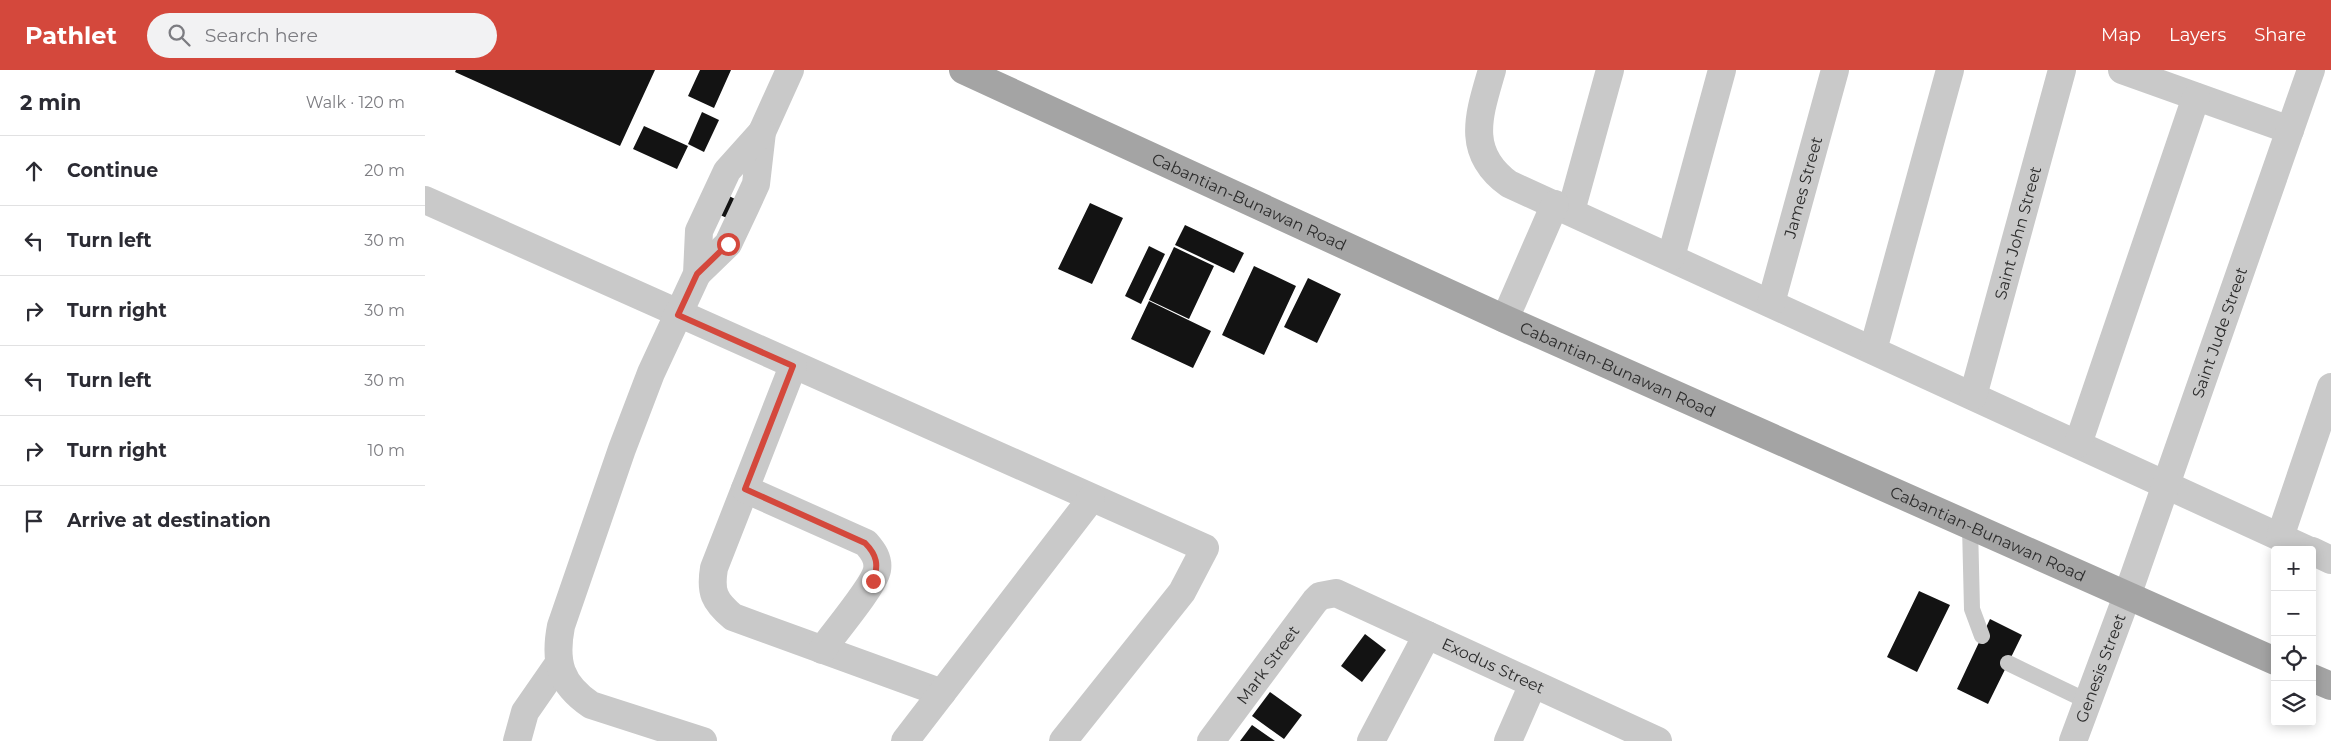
<!DOCTYPE html>
<meta charset="utf-8">
<style>
:root{--surface:#fff;--page:#f2f2f3;--text:#2b2b33;--muted:#7c7c81;--line:#e1e1e2;--accent:#d4483c}
body{margin:0;font-family:Montserrat,sans-serif;background:var(--page);color:var(--text)}
.controls{position:absolute;right:15px;bottom:15px;display:grid;overflow:hidden;border-radius:5px;box-shadow:0 2px 12px #0003}
.controls button{width:45px;height:45px;display:grid;place-items:center;padding:0;border:0;border-bottom:1px solid var(--line);background:var(--surface);color:var(--text);font:25px sans-serif}
.stop{position:absolute;width:15px;height:15px;margin:-11px;border:4px solid #d4483c;border-radius:50%;background:#fff}
.stop.end{background:#d4483c;border-color:#fff;box-shadow:0 1px 5px #0008}
.list{margin:0;padding:0;list-style:none}
h2{display:flex;justify-content:space-between;align-items:center;height:65px;margin:0;padding:0 20px;font-size:21px}
h2 small{font-size:16px;font-weight:400;color:var(--muted)}
.list li{display:grid;grid-template-columns:32px 1fr auto;gap:15px;align-items:center;box-sizing:border-box;height:70px;padding:0 20px;border-top:1px solid var(--line)}
.list b{display:block;font-size:19px;white-space:nowrap}
.list em{font-size:16px;font-style:normal;color:var(--muted)}
.icon{flex:none;width:28px;height:28px;fill:none;stroke:currentColor;stroke-width:2;stroke-linecap:round;stroke-linejoin:round}
.map{position:relative;flex:none;width:1906px;height:671px;overflow:hidden}
header{display:flex;align-items:center;gap:30px;box-sizing:border-box;height:70px;padding:0 25px;background:var(--accent);color:#fff}
header strong{font-size:24px}
nav{display:flex;gap:28px;margin-inline-start:auto;font-size:18px}
.search{width:350px;height:45px;background:var(--page);display:flex;align-items:center;gap:12px;box-sizing:border-box;padding:0 18px;border-radius:28px;color:var(--muted);font-size:19px}
main{display:flex}
aside{flex:1;background:var(--surface)}
.map>svg:first-child{display:block}
</style>
<header>
<strong>Pathlet</strong>
<div class="search"><svg class="icon" aria-label="search" viewBox="0 0 24 24"><circle cx="10" cy="10" r="6"/><path d="M15 15l6 6"/></svg>Search here</div>
<nav><a>Map</a><a>Layers</a><a>Share</a></nav>
</header>
<main>
<aside>
<h2>2 min<small>Walk · 120 m</small></h2>
<ul class="list">
<li><svg class="icon" aria-label="ahead" viewBox="0 0 24 24"><path d="M12 20V5M6 11l6-6 6 6"/></svg><div><b>Continue</b></div><em>20 m</em></li>
<li><svg class="icon" aria-label="left" viewBox="0 0 24 24"><path d="M17 20v-9H6M10 6l-5 5 5 5"/></svg><div><b>Turn left</b></div><em>30 m</em></li>
<li><svg class="icon" aria-label="right" viewBox="0 0 24 24"><path d="M7 20v-9h11M14 6l5 5-5 5"/></svg><div><b>Turn right</b></div><em>30 m</em></li>
<li><svg class="icon" aria-label="left" viewBox="0 0 24 24"><path d="M17 20v-9H6M10 6l-5 5 5 5"/></svg><div><b>Turn left</b></div><em>30 m</em></li>
<li><svg class="icon" aria-label="right" viewBox="0 0 24 24"><path d="M7 20v-9h11M14 6l5 5-5 5"/></svg><div><b>Turn right</b></div><em>10 m</em></li>
<li><svg class="icon" aria-label="arrive" viewBox="0 0 24 24"><path d="M6 21V4h12l-3 4 3 4H6"/></svg><div><b>Arrive at destination</b></div></li>
</ul>
</aside>
<div class="map">
<svg width="1906" height="671" viewBox="0 0 1906 671">
<rect width="100%" height="100%" fill="#fff"/>
<path fill="#131313" d="M 31,0 L 230,0 L 195,76 L 30,2 Z
M 275,0 L 306,0 L 289,38 L 263,26 Z
M 277,42 L 294,50 L 279,82 L 263,74 Z
M 219,56 L 263,76 L 252,99 L 208,79 Z
M 302,125 L 312,130 L 304,149 L 293,144 Z
M 665,133 L 698,148 L 667,214 L 633,199 Z
M 760,155 L 819,183 L 809,203 L 750,175 Z
M 724,176 L 740,184 L 716,234 L 700,226 Z
M 749,177 L 789,196 L 764,249 L 724,230 Z
M 829,196 L 871,216 L 839,285 L 797,265 Z
M 883,208 L 916,224 L 892,273 L 859,257 Z
M 724,231 L 786,261 L 768,298 L 706,269 Z
M 1494,521 L 1525,535 L 1492,602 L 1462,587 Z
M 1565,549 L 1597,565 L 1563,634 L 1532,619 Z
M 940,564 L 961,580 L 937,612 L 916,596 Z
M 845,622 L 877,645 L 859,669 L 827,646 Z
M 827,655 L 850,671 L 815,671 Z"/>
<g fill="none" stroke-linecap="round" stroke-linejoin="round">
<path stroke="#c9c9c9" stroke-width="16" d="M 1545,456 L 1547,539 L 1557,566
M 1583,593 L 1662,631"/>
<g stroke="#c9c9c9" stroke-width="28">
<path d="M 1067,0 C 1054,45 1040,82 1084,114 L 1883,480"/>
<path d="M 1697,0 L 1865,60"/>
<path d="M 0,130 L 780,478 L 757,522 L 638,671"/>
<path d="M 1146,141 L 1185,0"/>
<path d="M 1246,187 L 1297,0"/>
<path d="M 272,204 L 303,174 L 320,138 L 331,114 L 337,62 L 365,0"/>
<path id="s1" d="M 1346,233 L 1410,0"/>
<path d="M 1080,249 L 1130,134"/>
<path d="M 1448,280 L 1525,0"/>
<path d="M 368,296 L 289,498 C 285,522 289,531 308,547 L 517,623"/>
<path id="s2" d="M 1548,326 L 1637,0"/>
<path d="M 1653,374 L 1771,27"/>
<path d="M 320,419 L 441,473 C 448,481 454,489 452,500 C 449,516 408,564 397,580"/>
<path d="M 1855,467 L 1906,317"/>
<path d="M 1887,481 L 1906,490"/>
<path d="M 92,671 L 100,642 L 134,593"/>
<path d="M 278,671 L 166,635 C 135,614 129,592 136,556 L 197,379 L 226,303 L 272,204 L 274,161 L 302,101 L 337,62"/>
<path d="M 480,671 L 666,429"/>
<path id="s3" d="M 786,671 L 890,531 L 895,526 L 911,523 L 1233,671"/>
<path d="M 946,671 L 1002,565"/>
<path d="M 1083,671 L 1108,614"/>
<path id="s4" d="M 1648,671 L 1702,526 L 1886,0"/>
</g>
<g stroke="#a4a4a4" stroke-width="28">
<path id="s5" d="M 538,0 L 1080,249 L 1850,591"/>
<path d="M 1887,608 L 1906,616"/>
</g>
</g>
<g fill="none" stroke-linecap="round" stroke-linejoin="round">
<path stroke="#d4483c" stroke-width="6" d="M 303,174 L 272,204 L 253,245 L 368,296 L 320,419 L 440,473 C 452,485 454,495 448,511"/>
</g>
<g text-anchor="middle" stroke-width="5" stroke-linejoin="round" paint-order="stroke">
<g font-size="16" fill="#2c2c2c" stroke="#fff">
<text dy="6" stroke="none"><textPath href="#s1" startOffset="120">James Street</textPath></text>
<text dy="6" stroke="none"><textPath href="#s5" startOffset="315">Cabantian-Bunawan Road</textPath></text>
<text dy="6" stroke="none"><textPath href="#s2" startOffset="169">Saint John Street</textPath></text>
<text dy="6" stroke="none"><textPath href="#s4" startOffset="434">Saint Jude Street</textPath></text>
<text dy="6" stroke="none"><textPath href="#s5" startOffset="720">Cabantian-Bunawan Road</textPath></text>
<text dy="6" stroke="none"><textPath href="#s5" startOffset="1125">Cabantian-Bunawan Road</textPath></text>
<text dy="6" stroke="none"><textPath href="#s3" startOffset="95">Mark Street</textPath></text>
<text dy="6" stroke="none"><textPath href="#s3" startOffset="371">Exodus Street</textPath></text>
<text dy="6" stroke="none"><textPath href="#s4" startOffset="78">Genesis Street</textPath></text>
</g>
</g>
</svg>
<div class="controls">
<button>+</button>
<button>−</button>
<button><svg class="icon" aria-label="locate" viewBox="0 0 24 24"><circle cx="12" cy="12" r="6"/><path d="M12 2v4M12 18v4M2 12h4M18 12h4"/></svg></button>
<button><svg class="icon" aria-label="layers" viewBox="0 0 24 24"><path d="M12 4l9 5-9 5-9-5zM3 14l9 5 9-5"/></svg></button>
</div>
<div class="stop" style="left:303px;top:174px"></div>
<div class="stop end" style="left:448px;top:511px"></div>
</div>
</main>
